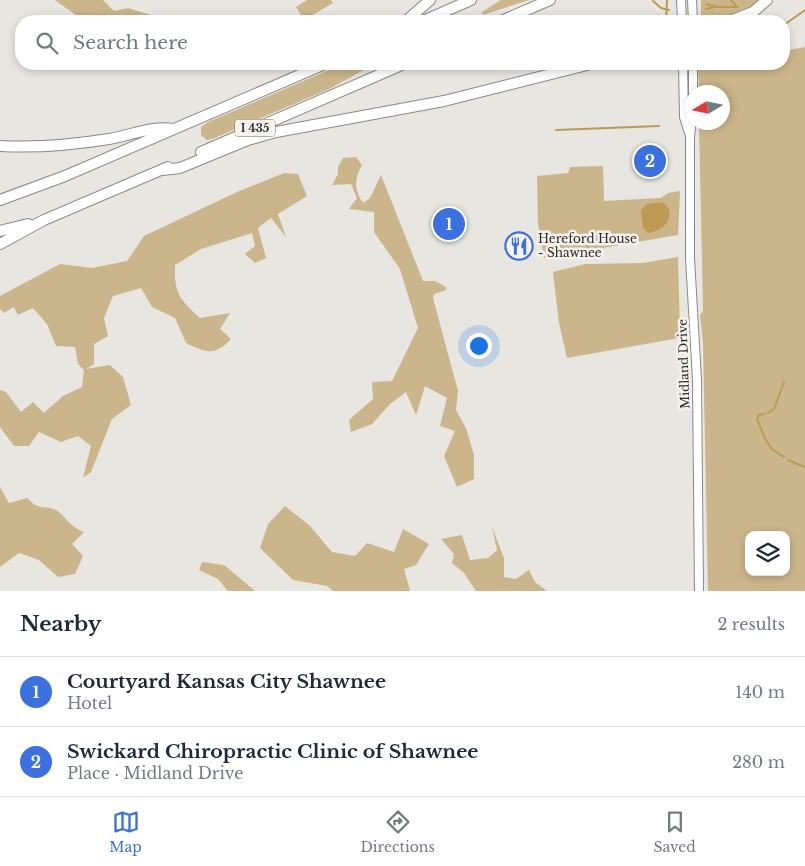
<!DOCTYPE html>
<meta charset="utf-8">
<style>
:root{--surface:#fff;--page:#f6f6f7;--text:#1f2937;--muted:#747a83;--line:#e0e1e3;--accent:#3b70e0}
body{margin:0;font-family:"Libre Baskerville",serif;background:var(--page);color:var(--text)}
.controls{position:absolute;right:15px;bottom:15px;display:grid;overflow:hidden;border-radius:10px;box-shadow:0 2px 8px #0003}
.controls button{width:45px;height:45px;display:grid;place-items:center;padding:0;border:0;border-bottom:1px solid var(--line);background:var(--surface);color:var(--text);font:25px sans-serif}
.compass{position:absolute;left:685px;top:85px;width:45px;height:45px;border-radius:50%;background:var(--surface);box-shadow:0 2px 8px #0003;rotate:260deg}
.you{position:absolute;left:478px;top:345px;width:18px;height:18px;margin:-12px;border:4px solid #fff;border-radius:50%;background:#1a73e8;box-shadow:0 0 0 8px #1a73e833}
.badge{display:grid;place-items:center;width:32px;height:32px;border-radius:50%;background:var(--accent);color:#fff;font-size:16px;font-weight:700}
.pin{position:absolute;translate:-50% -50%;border:2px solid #fff;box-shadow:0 1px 5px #0006}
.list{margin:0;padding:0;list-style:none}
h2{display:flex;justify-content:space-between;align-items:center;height:65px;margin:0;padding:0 20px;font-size:21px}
h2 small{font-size:16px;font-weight:400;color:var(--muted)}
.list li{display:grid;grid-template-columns:32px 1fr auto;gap:15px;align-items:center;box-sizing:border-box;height:70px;padding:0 20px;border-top:1px solid var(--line)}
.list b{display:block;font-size:19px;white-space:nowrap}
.list p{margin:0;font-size:16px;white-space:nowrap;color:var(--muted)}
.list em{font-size:16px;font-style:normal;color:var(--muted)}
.icon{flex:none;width:28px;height:28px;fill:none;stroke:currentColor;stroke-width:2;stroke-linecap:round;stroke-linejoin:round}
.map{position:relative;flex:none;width:805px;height:591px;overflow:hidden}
.search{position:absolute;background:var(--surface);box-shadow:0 2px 8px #0003;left:15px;right:15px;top:15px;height:55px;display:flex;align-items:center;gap:12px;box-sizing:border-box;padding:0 18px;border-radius:20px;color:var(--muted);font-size:19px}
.sheet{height:205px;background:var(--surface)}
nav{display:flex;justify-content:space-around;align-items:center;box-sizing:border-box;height:70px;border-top:1px solid var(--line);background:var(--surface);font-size:14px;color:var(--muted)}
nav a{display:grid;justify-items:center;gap:2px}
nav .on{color:var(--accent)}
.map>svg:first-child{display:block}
</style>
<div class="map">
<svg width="805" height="591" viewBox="0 0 805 591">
<rect width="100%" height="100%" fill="#e8e6e1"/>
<path fill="#cbb58a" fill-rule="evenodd" d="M 55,0 L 103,0 L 114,11 L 128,8 L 170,21 L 84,21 Z
M 307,0 L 331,0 L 333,3 L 304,20 L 296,7 Z
M 501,0 L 529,0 L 483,15 L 482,12 Z
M 701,0 L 760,0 C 745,12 722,24 701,21 Z
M 805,47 L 805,591 L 708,591 L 703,344 L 700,315 L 703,311 L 699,123 L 722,122 L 722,92 L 699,92 L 698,66 L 713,64 L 784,64 L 784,51 ZM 749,535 L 786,535 L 786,572 L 749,572 Z
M 343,64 L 375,64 L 329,89 L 212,139 L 207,140 L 201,135 L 201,127 L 208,122 Z
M 356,157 L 362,165 C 354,179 354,190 363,203 L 370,198 L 381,175 L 423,281 L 435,281 L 446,287 L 446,290 L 434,294 L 433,298 L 458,391 L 456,410 L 466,428 L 474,455 L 474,479 L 457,487 L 444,456 L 455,431 L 440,426 L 447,398 L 425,386 L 416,415 L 406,392 L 390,404 L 372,424 L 351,432 L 349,420 L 373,399 L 372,382 L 392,381 L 418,328 L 400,269 L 374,232 L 374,212 L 349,209 L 357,198 L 351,184 L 332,185 L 338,174 L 338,167 L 343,158 Z
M 603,166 L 604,201 L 661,198 L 668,193 L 680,191 L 678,235 L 544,258 L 538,224 L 537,176 L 568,173 L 570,167 Z
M 284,173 L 298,174 L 307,196 L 278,214 L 286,237 L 271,218 L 258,228 L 266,258 L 255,263 L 245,254 L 255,246 L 252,233 L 201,249 L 175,265 C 174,294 180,299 200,318 L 230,313 L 220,329 L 231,339 C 215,357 205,352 186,343 L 175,318 L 152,307 L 141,288 L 113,296 L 104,318 L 108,336 L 94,344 L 94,364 L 86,369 L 110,365 L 123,377 L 131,405 L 112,419 L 91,472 L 83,478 L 91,446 L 78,436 L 61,442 L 39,432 L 29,446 L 14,446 L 0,427 L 0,390 L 6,392 L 21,412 L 33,402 L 44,413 L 63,396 L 82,387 L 84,370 L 78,364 L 75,347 L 56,346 L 47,324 L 33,308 L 18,315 L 14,307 L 4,313 L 0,309 L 0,296 L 60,264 L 92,268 L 127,261 L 144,236 L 237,192 Z
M 678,257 L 680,334 L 679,338 L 567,358 L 559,323 L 553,272 L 585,264 L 643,263 Z
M 0,487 L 9,503 L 27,498 C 41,512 42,504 56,510 C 66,516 67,525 84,532 L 72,544 L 83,556 L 75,574 L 58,577 L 39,560 L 19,553 L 0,567 Z
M 285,506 L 310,526 L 332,552 L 355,556 L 367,543 L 394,552 L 403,529 L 429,544 L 416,565 L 404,569 L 410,591 L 333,591 L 327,586 L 293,580 L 260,548 L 268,524 Z
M 492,527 L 504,558 L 504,577 L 516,579 L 529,570 L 535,582 L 547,591 L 476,591 L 464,573 L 452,563 L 454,554 L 441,539 L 462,535 L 470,560 L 488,558 L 497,550 Z
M 202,562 L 224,565 L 255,591 L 228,591 L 218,579 L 199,570 Z"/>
<path fill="#bd9951" d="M 663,202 L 669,209 C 671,224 662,230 648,233 L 643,228 L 641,210 L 647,204 Z"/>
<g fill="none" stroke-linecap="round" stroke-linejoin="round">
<path stroke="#bd9951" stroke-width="2" d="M 731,0 L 736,6
M 653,1 L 661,8 L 669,10
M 706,4 L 714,6
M 706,9 L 714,7 L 738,7
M 666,21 L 667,0
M 784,25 L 805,10
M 539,68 L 554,64
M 556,130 L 659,126
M 768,413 L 774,409 L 784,382
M 764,414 L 759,415 L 757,419 L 765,439 L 772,449 L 784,457
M 788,460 L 805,467"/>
<g stroke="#8b8985" stroke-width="10">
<path id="secondary" d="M 681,0 L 682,21
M 692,0 L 693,21
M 683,64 L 684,117 L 689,133
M 693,92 L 693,64
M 692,118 L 690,137 L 690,258 L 697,380 L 699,591"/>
</g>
<g stroke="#8b8985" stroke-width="12">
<path id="highway" d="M 406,21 L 430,0
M 423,21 L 471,0
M 501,21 L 550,0
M 730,21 L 753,12 L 767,0
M 681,64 L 683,68
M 0,146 C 37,148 72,145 109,139 C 128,136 154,125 173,129
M 201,152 L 404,64
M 163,170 L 180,168 L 248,140 L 276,132 L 444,101 L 591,64
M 0,200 L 65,176 L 325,64
M 0,231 L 28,224
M 0,244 L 44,220 L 168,167"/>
</g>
<use href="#secondary" stroke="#fff" stroke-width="8"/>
<use href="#highway" stroke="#fff" stroke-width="10"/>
</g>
<defs>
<g id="restaurant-ring" transform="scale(1.4375)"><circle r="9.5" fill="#f6f3ee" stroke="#3b70e0" stroke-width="1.5"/><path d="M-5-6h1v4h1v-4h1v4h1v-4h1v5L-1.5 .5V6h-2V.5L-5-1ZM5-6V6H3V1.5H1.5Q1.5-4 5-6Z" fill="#3b70e0"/></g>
</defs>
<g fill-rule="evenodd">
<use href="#restaurant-ring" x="519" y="246"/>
</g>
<g text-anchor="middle" stroke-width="5" stroke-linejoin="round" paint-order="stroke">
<rect fill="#f6f3ee" stroke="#676663" stroke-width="1" x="235" y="119.5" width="40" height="17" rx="4"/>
<g font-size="11" font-weight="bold" fill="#2a2927">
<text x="255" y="132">I 435</text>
</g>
<g font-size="12" fill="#2a2927" stroke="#f6f3ee" text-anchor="start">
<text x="538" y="243">Hereford House<tspan x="538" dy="14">- Shawnee</tspan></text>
</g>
<g font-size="12" fill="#2a2927" stroke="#f6f3ee">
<text transform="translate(684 364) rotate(-92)" y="4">Midland Drive</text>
</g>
</g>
</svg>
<div class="controls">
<button><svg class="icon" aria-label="layers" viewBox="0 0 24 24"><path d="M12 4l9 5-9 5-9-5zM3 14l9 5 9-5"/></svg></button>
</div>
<svg class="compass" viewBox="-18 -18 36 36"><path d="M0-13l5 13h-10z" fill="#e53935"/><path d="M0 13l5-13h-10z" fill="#747a83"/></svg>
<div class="you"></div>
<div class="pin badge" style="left:449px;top:224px">1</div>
<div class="pin badge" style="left:650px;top:161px">2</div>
<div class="search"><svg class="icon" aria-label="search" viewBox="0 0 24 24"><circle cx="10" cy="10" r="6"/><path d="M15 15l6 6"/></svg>Search here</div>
</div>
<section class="sheet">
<h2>Nearby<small>2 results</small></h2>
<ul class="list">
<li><span class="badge">1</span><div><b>Courtyard Kansas City Shawnee</b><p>Hotel</p></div><em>140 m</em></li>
<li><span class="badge">2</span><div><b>Swickard Chiropractic Clinic of Shawnee</b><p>Place · Midland Drive</p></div><em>280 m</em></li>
</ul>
</section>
<nav>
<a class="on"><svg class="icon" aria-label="map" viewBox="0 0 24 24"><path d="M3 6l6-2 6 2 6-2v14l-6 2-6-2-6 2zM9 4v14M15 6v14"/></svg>Map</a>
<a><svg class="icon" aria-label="directions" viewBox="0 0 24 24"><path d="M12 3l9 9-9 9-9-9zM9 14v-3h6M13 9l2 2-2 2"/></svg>Directions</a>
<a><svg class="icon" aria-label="saved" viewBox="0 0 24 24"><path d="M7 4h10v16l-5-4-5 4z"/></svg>Saved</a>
</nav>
